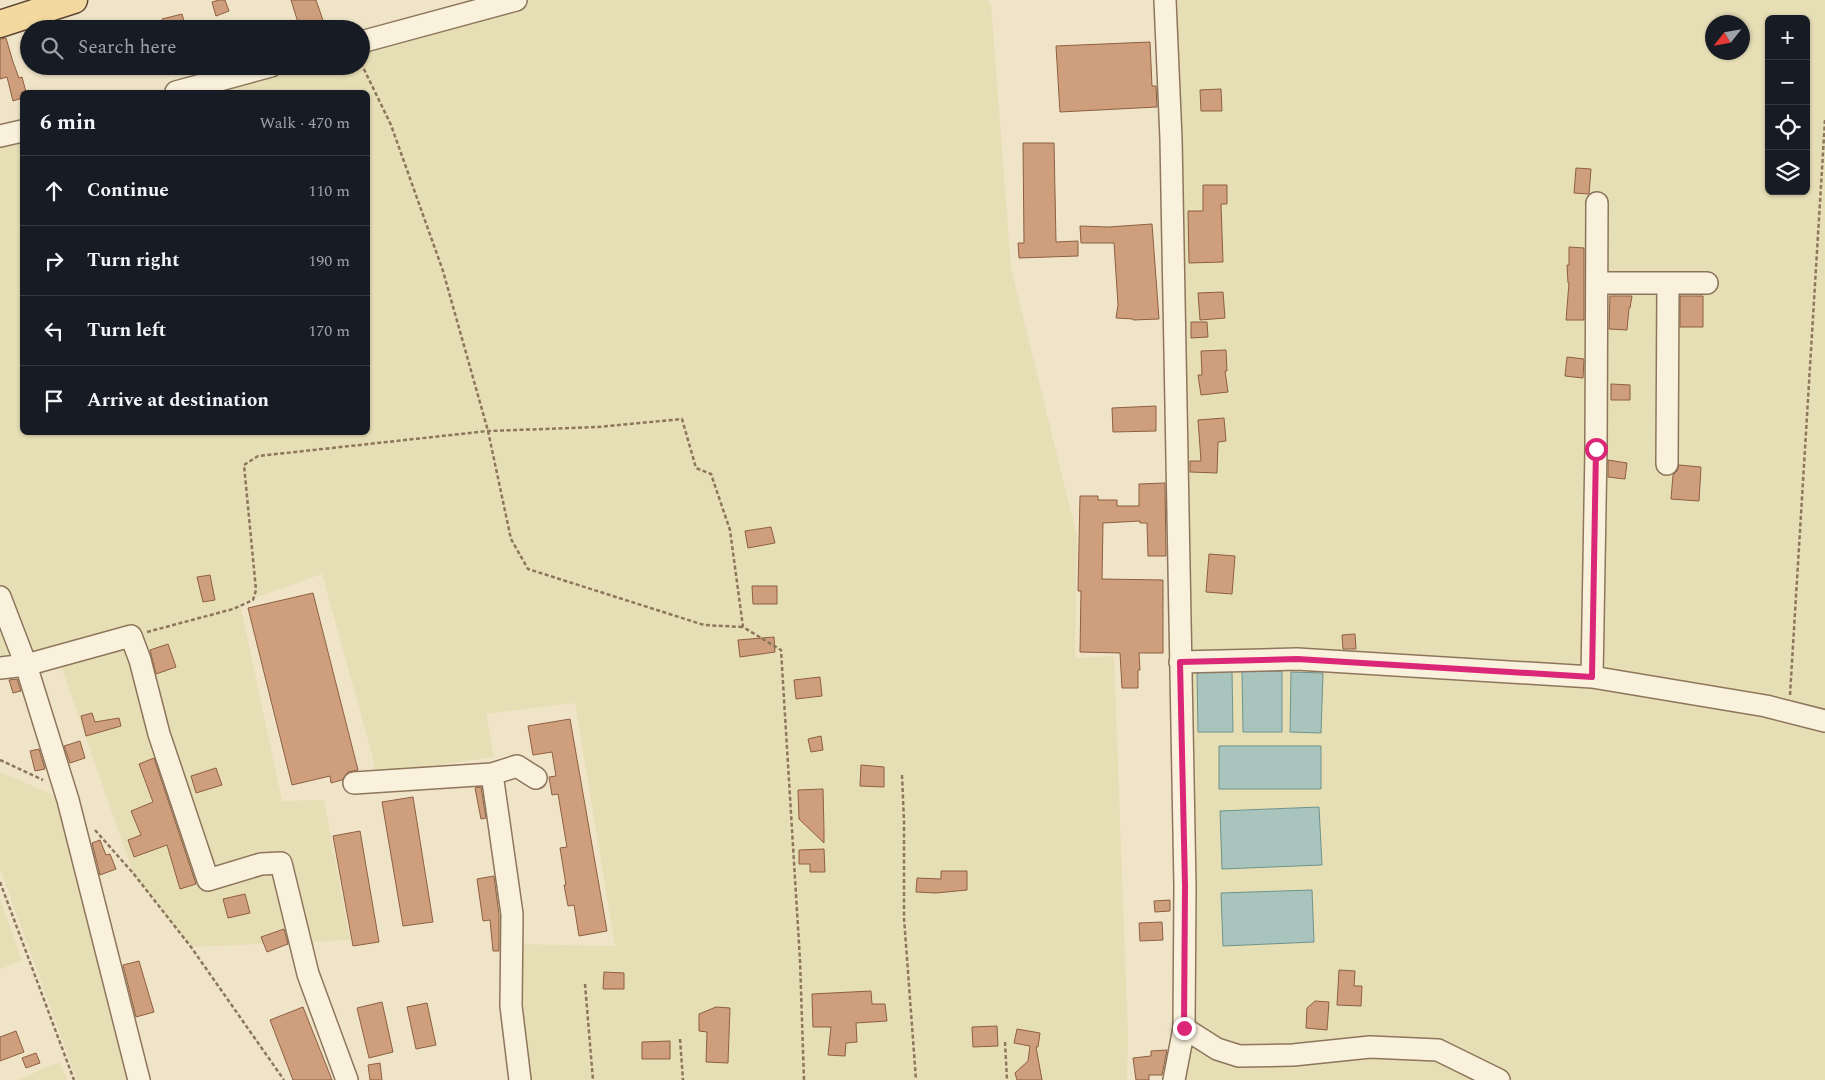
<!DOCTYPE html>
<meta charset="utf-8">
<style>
:root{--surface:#171b24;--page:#242831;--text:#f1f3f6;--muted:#9ea1a6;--line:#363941}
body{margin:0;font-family:Spectral,serif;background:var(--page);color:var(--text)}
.controls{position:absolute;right:15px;top:15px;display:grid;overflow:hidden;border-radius:8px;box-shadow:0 1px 4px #0004}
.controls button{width:45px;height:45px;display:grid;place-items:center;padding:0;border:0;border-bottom:1px solid var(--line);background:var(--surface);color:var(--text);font:25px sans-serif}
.compass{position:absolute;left:1705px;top:15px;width:45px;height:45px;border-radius:50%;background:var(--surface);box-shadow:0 1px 4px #0004;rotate:239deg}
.stop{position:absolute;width:15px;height:15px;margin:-11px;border:4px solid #db2777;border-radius:50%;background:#fff}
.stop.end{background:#db2777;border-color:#fff;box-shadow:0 1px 5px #0008}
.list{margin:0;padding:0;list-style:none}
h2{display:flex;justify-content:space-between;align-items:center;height:65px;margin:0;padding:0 20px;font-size:21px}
h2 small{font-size:16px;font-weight:400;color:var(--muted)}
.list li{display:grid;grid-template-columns:32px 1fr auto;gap:15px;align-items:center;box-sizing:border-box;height:70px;padding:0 20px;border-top:1px solid var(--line)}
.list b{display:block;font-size:19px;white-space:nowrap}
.list em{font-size:16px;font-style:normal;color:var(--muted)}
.icon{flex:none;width:28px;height:28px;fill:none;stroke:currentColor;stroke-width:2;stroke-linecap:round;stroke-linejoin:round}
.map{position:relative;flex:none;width:1825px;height:1080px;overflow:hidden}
.search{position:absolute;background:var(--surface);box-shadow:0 1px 4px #0004;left:20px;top:20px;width:350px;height:55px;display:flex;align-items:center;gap:12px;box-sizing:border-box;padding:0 18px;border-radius:28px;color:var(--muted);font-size:19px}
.panel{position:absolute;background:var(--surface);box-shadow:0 1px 4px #0004;left:20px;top:90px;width:350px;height:345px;border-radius:8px}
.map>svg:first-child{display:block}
</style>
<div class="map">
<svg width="1825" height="1080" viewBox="0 0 1825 1080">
<rect width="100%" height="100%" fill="#f0e4c8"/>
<path fill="#e6deb5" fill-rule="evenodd" d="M 516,0 L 986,0 L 991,4 L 1011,268 L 1077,536 L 1075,658 L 1114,656 L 1128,1038 L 1127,1080 L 520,1080 L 512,944 L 615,946 L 575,703 L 486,714 L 494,757 L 375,774 L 373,758 L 322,574 L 240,603 L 282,801 L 324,800 L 350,940 L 191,947 L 133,873 L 57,654 L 0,667 L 0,137 L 22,131 L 22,432 L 368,432 L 368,92 L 176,92 L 271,66 L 361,66 L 361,42 Z
M 1163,0 L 1825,0 L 1825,1080 L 1174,1080 L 1184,1028 ZM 1769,19 L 1806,19 L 1806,191 L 1769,191 ZM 1712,22 L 1742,22 L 1742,52 L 1712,52 Z
M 0,772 L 61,798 L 133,1080 L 77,1080 L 0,869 Z
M 0,899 L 22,961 L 0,969 Z
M 60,1062 L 67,1080 L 17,1080 Z"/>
<path fill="#a9c4bc" stroke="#6f938a" d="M 1232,671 L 1233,732 L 1198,732 L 1197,672 Z
M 1242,671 L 1282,671 L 1282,732 L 1243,732 Z
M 1291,672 L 1323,673 L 1321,733 L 1290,732 Z
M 1219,746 L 1321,746 L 1321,789 L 1219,789 Z
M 1319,807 L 1322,865 L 1222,869 L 1220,811 Z
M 1312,890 L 1314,942 L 1223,946 L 1221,893 Z"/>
<path fill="#cf9f7d" stroke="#8d5f41" d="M 219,0 L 225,0 L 229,11 L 216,16 L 212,2 Z
M 291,0 L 316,0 L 326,29 L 300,29 Z
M 182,14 L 186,29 L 165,29 L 162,19 Z
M 6,38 L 13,62 L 19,78 L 22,77 L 26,92 L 22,92 L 22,98 L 13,101 L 7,77 L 0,79 L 0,39 Z
M 1150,42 L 1152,86 L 1156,86 L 1157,107 L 1060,112 L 1056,46 Z
M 1221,89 L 1222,111 L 1201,111 L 1200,90 Z
M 1023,143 L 1054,143 L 1056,242 L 1078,241 L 1078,256 L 1019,258 L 1018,243 L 1024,243 Z
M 1576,168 L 1591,169 L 1589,194 L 1574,193 Z
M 1203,185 L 1227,185 L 1227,204 L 1221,204 L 1223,262 L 1189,263 L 1188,211 L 1203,211 Z
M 1152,224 L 1159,319 L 1133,320 L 1133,319 L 1116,318 L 1118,305 L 1114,243 L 1081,243 L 1080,226 L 1108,227 Z
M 1569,247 L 1584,248 L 1584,320 L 1566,320 L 1569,283 L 1568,283 L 1567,265 L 1569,265 Z
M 1223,292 L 1225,318 L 1200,320 L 1198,293 Z
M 1610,296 L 1632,296 L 1630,308 L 1629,308 L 1627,330 L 1609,329 Z
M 1680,296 L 1703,296 L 1703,327 L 1680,327 Z
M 1191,322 L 1207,322 L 1208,337 L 1191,338 Z
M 1226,350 L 1227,371 L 1225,371 L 1228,392 L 1201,395 L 1198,375 L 1202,375 L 1201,351 Z
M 1567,357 L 1584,359 L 1583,378 L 1565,376 Z
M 1611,384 L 1630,385 L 1630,400 L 1611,400 Z
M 1156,406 L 1156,431 L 1113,432 L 1112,408 Z
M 1224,418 L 1226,441 L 1218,442 L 1217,473 L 1190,472 L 1190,461 L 1201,461 L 1198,420 Z
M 1608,460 L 1627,463 L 1625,479 L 1608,477 Z
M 1679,465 L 1701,467 L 1699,501 L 1671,499 L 1673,475 L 1677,471 Z
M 1165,483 L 1166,556 L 1148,556 L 1147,523 L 1140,523 L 1140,521 L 1103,523 L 1102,579 L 1163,580 L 1163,653 L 1139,653 L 1140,670 L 1138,670 L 1138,688 L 1122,688 L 1120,653 L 1080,652 L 1081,591 L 1078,591 L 1080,496 L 1098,496 L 1098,500 L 1117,500 L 1117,506 L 1139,506 L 1139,484 Z
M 771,527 L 775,543 L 748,548 L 745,531 Z
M 1209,554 L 1235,556 L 1232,594 L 1206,592 Z
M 210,575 L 215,600 L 203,602 L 197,577 Z
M 752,586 L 777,586 L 777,604 L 753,604 Z
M 313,593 L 358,770 L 348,772 L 342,780 L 331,783 L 330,776 L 292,785 L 248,608 Z
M 1355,634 L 1356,649 L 1343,649 L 1342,635 Z
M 774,637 L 775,652 L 740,657 L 738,640 Z
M 168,644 L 176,667 L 156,674 L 150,650 Z
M 820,677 L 822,696 L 796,699 L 794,680 Z
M 17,679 L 21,691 L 13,693 L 9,680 Z
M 92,713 L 95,722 L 119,718 L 121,726 L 86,736 L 81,716 Z
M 570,719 L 607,931 L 579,936 L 574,905 L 568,906 L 564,885 L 566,885 L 560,848 L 567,847 L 558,794 L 552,795 L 549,777 L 556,776 L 552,752 L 533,755 L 528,726 Z
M 821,736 L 823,750 L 811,752 L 808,739 Z
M 80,741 L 85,758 L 70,763 L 64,746 Z
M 39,749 L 45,769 L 35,771 L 30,751 Z
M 154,758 L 196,884 L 180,889 L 167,845 L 134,857 L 128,840 L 141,835 L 131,811 L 153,802 L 139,764 Z
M 861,765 L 884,767 L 884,787 L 860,786 Z
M 216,768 L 222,785 L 196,793 L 191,776 Z
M 481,787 L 486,818 L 481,819 L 475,788 Z
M 823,789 L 824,831 L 824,843 L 799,819 L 798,790 Z
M 413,797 L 433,922 L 403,926 L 382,802 Z
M 360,831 L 379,942 L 353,946 L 333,836 Z
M 100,840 L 106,855 L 110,854 L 116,869 L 100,875 L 92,843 Z
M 824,849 L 825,872 L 810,872 L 810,864 L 799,864 L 799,850 Z
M 941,871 L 967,871 L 967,890 L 936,893 L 916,892 L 917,878 L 941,879 Z
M 494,876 L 499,915 L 499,951 L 493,951 L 490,920 L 483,921 L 477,879 Z
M 245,894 L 250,913 L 228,918 L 223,899 Z
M 1170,900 L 1170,911 L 1155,912 L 1154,901 Z
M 1162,922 L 1163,940 L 1140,941 L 1139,923 Z
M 284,929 L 288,944 L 267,952 L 261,937 Z
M 139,961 L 154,1012 L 136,1017 L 123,965 Z
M 1339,970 L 1355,971 L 1354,986 L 1362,986 L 1361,1006 L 1337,1005 Z
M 604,972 L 624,973 L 624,989 L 603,989 Z
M 871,991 L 872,1004 L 885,1004 L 887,1021 L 856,1023 L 857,1042 L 846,1043 L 845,1056 L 828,1055 L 831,1027 L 813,1027 L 812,994 Z
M 1315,1001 L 1329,1002 L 1327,1030 L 1306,1028 L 1307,1008 Z
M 382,1002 L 393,1052 L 369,1058 L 357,1008 Z
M 427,1003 L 436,1045 L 416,1049 L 407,1007 Z
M 303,1007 L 332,1080 L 293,1080 L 270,1020 Z
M 716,1007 L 730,1008 L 728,1063 L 706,1062 L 707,1032 L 699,1031 L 699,1014 Z
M 997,1026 L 998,1046 L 973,1047 L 972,1027 Z
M 1017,1029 L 1040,1033 L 1038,1047 L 1036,1047 L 1042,1080 L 1017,1080 L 1015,1073 L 1028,1061 L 1030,1046 L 1014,1043 Z
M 16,1031 L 24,1052 L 0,1061 L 0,1037 Z
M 670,1041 L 670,1059 L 642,1059 L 642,1042 Z
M 1167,1050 L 1162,1075 L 1149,1075 L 1149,1080 L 1136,1080 L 1133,1058 L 1151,1056 L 1151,1051 Z
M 36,1053 L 40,1063 L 26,1068 L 22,1058 Z
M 380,1063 L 382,1080 L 370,1080 L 368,1065 Z"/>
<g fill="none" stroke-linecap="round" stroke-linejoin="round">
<g stroke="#8d765c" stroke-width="24">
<path id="minor" d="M 1165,0 L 1171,139 L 1185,886 L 1184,1028 L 1174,1080
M 361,42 L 516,0
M 176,92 L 271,66
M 0,136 L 22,131
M 1598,283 L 1707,283
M 1667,464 L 1668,283
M 0,597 L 26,665 L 131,636 L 140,660 L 159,734 L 208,880 L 261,864 L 281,863 L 308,974 L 347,1080
M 1180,662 L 1297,659 L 1592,677 L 1766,706 L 1825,721
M 0,668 L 26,665 L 68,800 L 139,1080
M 1592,677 L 1596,449 L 1597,203
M 492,774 L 512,914 L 511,1006 L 520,1080
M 354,783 L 492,774 L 517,766 L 536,778
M 1184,1028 L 1217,1049 L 1239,1056 L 1293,1055 L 1370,1047 L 1438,1050 L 1499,1080"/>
</g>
<g stroke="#5b4430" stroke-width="29">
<path id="major" d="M 0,24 L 74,0"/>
</g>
<path stroke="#8d765c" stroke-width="2.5" stroke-dasharray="4 2.5" stroke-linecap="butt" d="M 361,63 L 391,125 L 443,271 L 488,431 L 511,539 L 528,569 L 704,625 L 743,627
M 147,632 L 233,609 L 253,600 L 256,590 L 244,465 L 258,456 L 488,431 L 598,427 L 682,419 L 696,468 L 711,474 L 730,530 L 743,627 L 781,650 L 800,960 L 804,1080
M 1790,695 L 1825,120
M 0,760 L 43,780
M 902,775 L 904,821 L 904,918 L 916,1080
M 95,830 L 133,873 L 191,947 L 284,1080
M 0,882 L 74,1080
M 585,984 L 593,1080
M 680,1039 L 683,1080
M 1005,1042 L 1007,1080"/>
<use href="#minor" stroke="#faf1dc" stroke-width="21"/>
<use href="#major" stroke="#f3d9a0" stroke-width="26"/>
</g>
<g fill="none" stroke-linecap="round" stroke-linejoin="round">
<path stroke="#db2777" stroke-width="6" d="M 1184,1028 L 1185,886 L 1180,662 L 1297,659 L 1592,677 L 1596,449"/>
</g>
</svg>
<div class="controls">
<button>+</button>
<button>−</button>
<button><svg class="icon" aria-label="locate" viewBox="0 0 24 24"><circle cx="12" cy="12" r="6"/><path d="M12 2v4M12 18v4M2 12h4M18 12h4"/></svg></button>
<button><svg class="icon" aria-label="layers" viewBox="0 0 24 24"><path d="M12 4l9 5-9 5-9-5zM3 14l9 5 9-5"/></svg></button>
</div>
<svg class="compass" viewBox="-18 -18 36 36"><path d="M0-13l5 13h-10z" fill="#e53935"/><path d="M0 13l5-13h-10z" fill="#9ea1a6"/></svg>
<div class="stop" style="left:1596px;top:449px"></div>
<div class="stop end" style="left:1184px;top:1028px"></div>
<div class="search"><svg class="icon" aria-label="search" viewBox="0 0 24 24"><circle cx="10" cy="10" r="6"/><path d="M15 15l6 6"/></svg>Search here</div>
<section class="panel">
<h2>6 min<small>Walk · 470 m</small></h2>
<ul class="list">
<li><svg class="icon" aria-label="ahead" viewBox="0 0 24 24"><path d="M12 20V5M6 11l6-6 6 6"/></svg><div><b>Continue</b></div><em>110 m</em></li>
<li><svg class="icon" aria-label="right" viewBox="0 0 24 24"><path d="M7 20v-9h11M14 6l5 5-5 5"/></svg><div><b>Turn right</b></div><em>190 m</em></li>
<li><svg class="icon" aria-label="left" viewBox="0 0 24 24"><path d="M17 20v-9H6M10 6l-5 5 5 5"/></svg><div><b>Turn left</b></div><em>170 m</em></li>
<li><svg class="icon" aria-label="arrive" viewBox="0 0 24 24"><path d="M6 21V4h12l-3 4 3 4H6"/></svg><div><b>Arrive at destination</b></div></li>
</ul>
</section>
</div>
